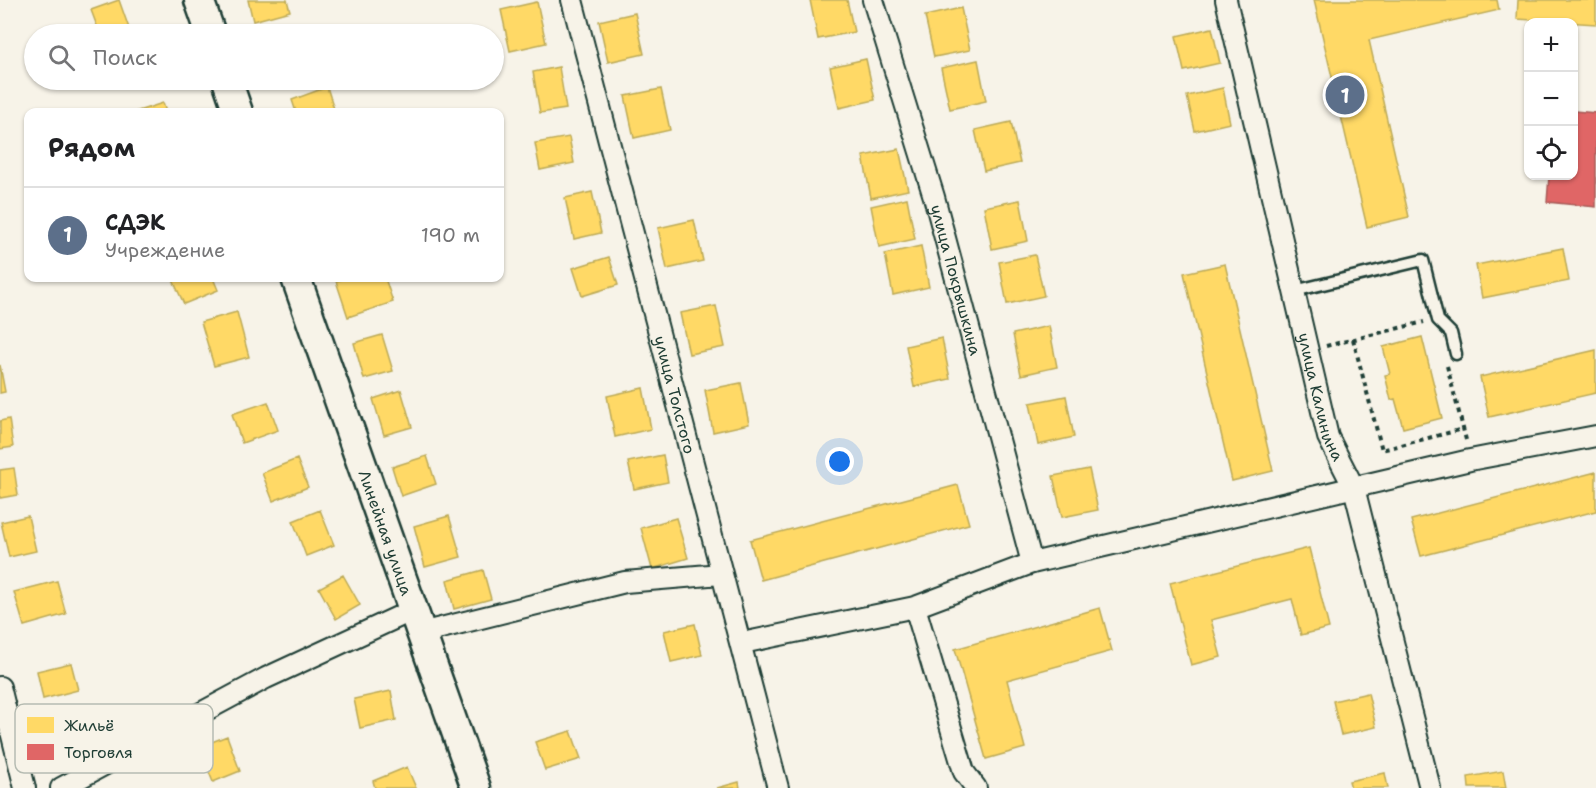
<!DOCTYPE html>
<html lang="ru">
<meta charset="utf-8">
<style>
:root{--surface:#fff;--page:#f6f6f6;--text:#202124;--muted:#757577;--line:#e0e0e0;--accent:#1f6fb2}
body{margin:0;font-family:"Shantell Sans",sans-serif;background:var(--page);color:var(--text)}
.controls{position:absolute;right:18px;top:18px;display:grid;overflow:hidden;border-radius:12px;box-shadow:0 2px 4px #0004}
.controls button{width:54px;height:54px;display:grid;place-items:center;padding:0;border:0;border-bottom:2px solid var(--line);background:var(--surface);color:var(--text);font:30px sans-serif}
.you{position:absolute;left:840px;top:462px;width:21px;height:21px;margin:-15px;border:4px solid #fff;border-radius:50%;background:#1a73e8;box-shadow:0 0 0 9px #1a73e833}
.badge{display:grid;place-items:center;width:39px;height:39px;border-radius:50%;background:var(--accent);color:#fff;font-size:20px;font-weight:700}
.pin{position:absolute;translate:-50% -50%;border:3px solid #fff;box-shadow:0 2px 6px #0006}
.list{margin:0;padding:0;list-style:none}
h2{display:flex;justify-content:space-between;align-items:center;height:78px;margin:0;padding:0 24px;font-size:26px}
h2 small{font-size:20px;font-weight:400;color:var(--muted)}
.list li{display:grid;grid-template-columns:39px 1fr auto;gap:18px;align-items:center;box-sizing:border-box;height:96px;padding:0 24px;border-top:2px solid var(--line)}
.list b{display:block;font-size:22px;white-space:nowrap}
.list p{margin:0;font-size:20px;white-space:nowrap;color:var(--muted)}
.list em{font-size:20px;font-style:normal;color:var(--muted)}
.icon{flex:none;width:33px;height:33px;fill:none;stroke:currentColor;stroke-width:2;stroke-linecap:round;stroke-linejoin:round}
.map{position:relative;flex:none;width:1596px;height:788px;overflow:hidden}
.search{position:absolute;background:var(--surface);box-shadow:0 2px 4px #0004;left:24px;top:24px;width:480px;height:66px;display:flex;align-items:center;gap:15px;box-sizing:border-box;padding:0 21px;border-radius:33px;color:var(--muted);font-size:22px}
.panel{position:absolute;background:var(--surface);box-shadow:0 2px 4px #0004;left:24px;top:108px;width:480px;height:174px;border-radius:12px}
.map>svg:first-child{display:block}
</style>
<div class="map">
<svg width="1596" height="788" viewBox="0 0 1596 788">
<rect width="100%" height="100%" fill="#f7f3e8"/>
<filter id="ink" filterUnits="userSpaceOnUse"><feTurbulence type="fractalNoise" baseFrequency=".0167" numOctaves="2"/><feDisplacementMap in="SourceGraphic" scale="12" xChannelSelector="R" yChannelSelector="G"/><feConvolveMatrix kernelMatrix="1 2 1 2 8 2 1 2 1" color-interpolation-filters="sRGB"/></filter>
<g filter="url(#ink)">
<path fill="#ffd966" stroke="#bcaa57" stroke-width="1.5" d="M 119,0 L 131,34 L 100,34 L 91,10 Z
M 248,0 L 287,0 L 290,11 L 253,21 Z
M 810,0 L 847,0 L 854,32 L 818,39 Z
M 1314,0 L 1497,0 L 1499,10 L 1369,40 L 1409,217 L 1367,227 Z
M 1518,0 L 1596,0 L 1596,24 L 1517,19 Z
M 537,2 L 546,43 L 510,51 L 501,10 Z
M 961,8 L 970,50 L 934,57 L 925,16 Z
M 635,13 L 644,54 L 608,62 L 599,21 Z
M 1212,28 L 1220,63 L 1184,71 L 1176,36 Z
M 866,59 L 875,100 L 839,108 L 830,67 Z
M 978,60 L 986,101 L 950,109 L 941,68 Z
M 559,67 L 566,109 L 540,113 L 533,72 Z
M 119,80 L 145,80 L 121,86 Z
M 327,87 L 335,112 L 296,112 L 292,100 Z
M 1223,88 L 1230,123 L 1195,131 L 1187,96 Z
M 661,89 L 670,130 L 634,138 L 625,96 Z
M 163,103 L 166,112 L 135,112 Z
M 1011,122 L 1020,163 L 984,171 L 975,130 Z
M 569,137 L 574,163 L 540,170 L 535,143 Z
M 899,149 L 908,190 L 871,198 L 863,156 Z
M 592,192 L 601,233 L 574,239 L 565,198 Z
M 907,198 L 915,239 L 879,247 L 871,206 Z
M 1020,200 L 1028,241 L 992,249 L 984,207 Z
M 694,220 L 703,261 L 667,269 L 658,228 Z
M 921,246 L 929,287 L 893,295 L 885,254 Z
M 1563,248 L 1569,281 L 1482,298 L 1476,265 Z
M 1035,255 L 1044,296 L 1007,304 L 999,262 Z
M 609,257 L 618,285 L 582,296 L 573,268 Z
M 1225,264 L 1273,471 L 1232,481 L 1184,273 Z
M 172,278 L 213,278 L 218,290 L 184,304 Z
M 347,278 L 385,278 L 393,302 L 348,317 L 336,281 Z
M 716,306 L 725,347 L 689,354 L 680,313 Z
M 237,312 L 249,357 L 214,366 L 201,322 Z
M 1049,326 L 1057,367 L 1021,375 L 1013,334 Z
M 382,335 L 393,371 L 364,379 L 354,343 Z
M 1422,337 L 1442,418 L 1403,428 L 1395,399 L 1391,400 L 1385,375 L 1390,374 L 1383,347 Z
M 942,338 L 950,379 L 914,387 L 906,346 Z
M 1596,350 L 1596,393 L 1489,417 L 1480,377 Z
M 0,365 L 5,392 L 0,393 Z
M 741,383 L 749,424 L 713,432 L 705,390 Z
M 643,388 L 651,429 L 615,437 L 607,396 Z
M 401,390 L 412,427 L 384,435 L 373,399 Z
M 1066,396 L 1074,437 L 1038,445 L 1030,403 Z
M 268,402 L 278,430 L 242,443 L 232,414 Z
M 9,419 L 13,447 L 0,449 L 0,421 Z
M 663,455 L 668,482 L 634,489 L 628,462 Z
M 427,456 L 436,484 L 401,496 L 392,467 Z
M 297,459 L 308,487 L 273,501 L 262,473 Z
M 14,468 L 18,495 L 0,498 L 0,470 Z
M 1089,469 L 1098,510 L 1062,517 L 1053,476 Z
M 1596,472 L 1596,511 L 1421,556 L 1411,520 Z
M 958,485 L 969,524 L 761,580 L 750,540 Z
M 320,510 L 334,545 L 306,556 L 293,521 Z
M 28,516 L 36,551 L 9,557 L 1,522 Z
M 449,516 L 461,557 L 425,567 L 414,526 Z
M 676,518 L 688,558 L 652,569 L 641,528 Z
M 1309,548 L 1329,628 L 1301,635 L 1292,599 L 1211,620 L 1221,657 L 1191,665 L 1170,583 Z
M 483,570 L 491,599 L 454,609 L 447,580 Z
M 343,575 L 360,605 L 336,619 L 319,588 Z
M 57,581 L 66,614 L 24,626 L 14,592 Z
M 1100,608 L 1112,651 L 1007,680 L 1025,748 L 986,759 L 955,649 Z
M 695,624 L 702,655 L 671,662 L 664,631 Z
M 71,663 L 78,690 L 43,699 L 37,671 Z
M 391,691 L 396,720 L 360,728 L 354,699 Z
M 1368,693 L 1376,727 L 1341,735 L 1333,701 Z
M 571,731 L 581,759 L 545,770 L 535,742 Z
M 227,736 L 240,771 L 213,782 L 199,747 Z
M 407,767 L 416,788 L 375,788 L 373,781 Z
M 1503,771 L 1506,788 L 1469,788 L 1468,777 Z
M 1385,773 L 1388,788 L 1351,788 L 1349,781 Z
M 739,782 L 740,788 L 717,788 Z"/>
<path fill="#e06666" stroke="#a65a57" stroke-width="1.5" d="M 1574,111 L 1596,113 L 1596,207 L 1547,202 L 1549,176 L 1574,176 Z"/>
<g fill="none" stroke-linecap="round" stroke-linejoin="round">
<g stroke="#1f3d34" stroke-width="15">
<path id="lane" d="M 1294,291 L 1423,260 L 1438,320 L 1451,333 L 1456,354"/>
</g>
<g stroke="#1f3d34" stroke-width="24">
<g id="street">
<path id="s1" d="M 572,0 L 778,788"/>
<path id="s2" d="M 873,0 L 934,197 L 1032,563"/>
<path id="s3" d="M 1226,0 L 1328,437 L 1354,488 L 1430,788"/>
<path d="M 915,607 L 964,772 L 976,788"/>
<path d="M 421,633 L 625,582 L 721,574"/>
<path d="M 742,643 L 915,607 L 1032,563 L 1470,460 L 1596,436"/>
<path d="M 0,687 L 25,788"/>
<path d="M 61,788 L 266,678 L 413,610"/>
</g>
</g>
<g stroke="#1f3d34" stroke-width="33">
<g id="secondary">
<path d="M 199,0 L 211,34"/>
<path d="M 227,80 L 238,112"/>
<path id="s4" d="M 296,278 L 476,788"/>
</g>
</g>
<path stroke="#1f3d34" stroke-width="4" stroke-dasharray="4.5 4.5" stroke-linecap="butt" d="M 1353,339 L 1382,450 L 1463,429
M 1326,346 L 1424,322
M 1447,366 L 1466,440"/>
<use href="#lane" stroke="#f7f3e8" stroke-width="10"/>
<use href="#street" stroke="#f7f3e8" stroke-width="20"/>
<use href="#secondary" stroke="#f7f3e8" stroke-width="28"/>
</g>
</g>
<g text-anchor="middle" stroke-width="6" stroke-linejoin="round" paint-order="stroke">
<g font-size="16" fill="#1f3d34" stroke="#f7f3e8">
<text dy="6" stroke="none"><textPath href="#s2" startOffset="292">улица Покрышкина</textPath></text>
<text dy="6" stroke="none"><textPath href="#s1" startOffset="408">улица Толстого</textPath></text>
<text dy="6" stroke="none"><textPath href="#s3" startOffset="408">улица Калинина</textPath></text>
<text dy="6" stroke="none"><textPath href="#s4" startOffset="270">Линейная улица</textPath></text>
</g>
</g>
<rect x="15" y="704" width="198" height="69" rx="9" fill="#f7f3e8" stroke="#b6bcb2" stroke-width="1.5"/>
<rect x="27" y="717" width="27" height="16" fill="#ffd966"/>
<rect x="27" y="744" width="27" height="16" fill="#e06666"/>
<g font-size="16" fill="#1f3d34">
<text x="64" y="731">Жильё</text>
<text x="64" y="758">Торговля</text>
</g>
</svg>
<div class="controls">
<button>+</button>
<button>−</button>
<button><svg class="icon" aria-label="locate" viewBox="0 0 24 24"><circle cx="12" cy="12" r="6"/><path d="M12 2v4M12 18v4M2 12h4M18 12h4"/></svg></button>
</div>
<div class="you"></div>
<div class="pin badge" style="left:1345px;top:95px;background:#5c6f8a">1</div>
<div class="search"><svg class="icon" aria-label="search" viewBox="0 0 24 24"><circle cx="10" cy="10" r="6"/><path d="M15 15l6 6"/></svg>Поиск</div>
<section class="panel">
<h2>Рядом<small></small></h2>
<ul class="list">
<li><span class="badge" style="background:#5c6f8a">1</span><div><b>СДЭК</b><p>Учреждение</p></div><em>190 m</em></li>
</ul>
</section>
</div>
